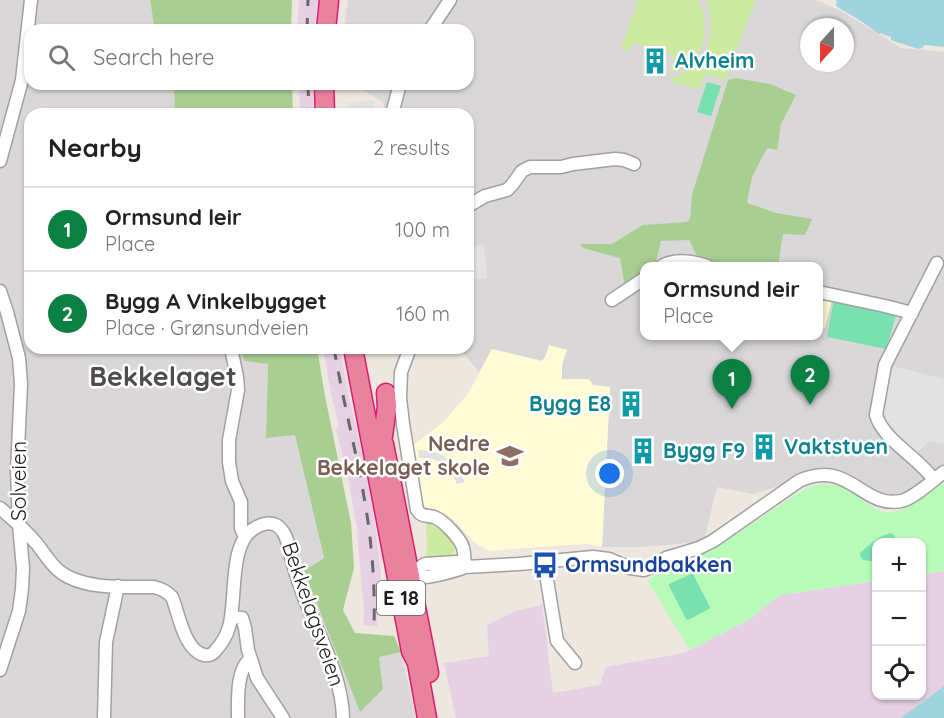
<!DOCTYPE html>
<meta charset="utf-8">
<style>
:root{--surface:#fff;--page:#f6f6f6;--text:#222;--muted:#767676;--line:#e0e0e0;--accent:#0b8043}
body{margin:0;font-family:Quicksand,sans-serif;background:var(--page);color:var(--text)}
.controls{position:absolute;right:18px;bottom:18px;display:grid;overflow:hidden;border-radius:12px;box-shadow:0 2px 4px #0004}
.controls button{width:54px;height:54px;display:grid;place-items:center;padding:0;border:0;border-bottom:2px solid var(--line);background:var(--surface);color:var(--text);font:30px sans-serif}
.compass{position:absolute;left:800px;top:18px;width:54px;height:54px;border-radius:50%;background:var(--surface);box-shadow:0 2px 4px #0004;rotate:201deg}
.you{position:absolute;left:610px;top:474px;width:21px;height:21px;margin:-15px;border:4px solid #fff;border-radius:50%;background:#1a73e8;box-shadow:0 0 0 9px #1a73e833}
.badge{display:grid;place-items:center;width:39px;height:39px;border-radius:50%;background:var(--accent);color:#fff;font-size:20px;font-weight:700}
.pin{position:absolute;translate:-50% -50px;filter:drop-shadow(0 2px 3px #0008)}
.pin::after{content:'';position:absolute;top:32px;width:21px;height:18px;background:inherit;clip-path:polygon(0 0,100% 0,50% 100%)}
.popup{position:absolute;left:640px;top:262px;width:183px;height:78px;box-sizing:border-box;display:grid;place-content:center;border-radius:12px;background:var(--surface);filter:drop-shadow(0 2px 4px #0005);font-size:20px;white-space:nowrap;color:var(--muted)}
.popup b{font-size:22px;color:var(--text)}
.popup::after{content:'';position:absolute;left:50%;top:100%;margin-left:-12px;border:12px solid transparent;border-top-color:var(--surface)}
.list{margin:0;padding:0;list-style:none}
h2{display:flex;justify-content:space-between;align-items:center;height:78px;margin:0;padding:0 24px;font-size:26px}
h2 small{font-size:20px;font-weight:400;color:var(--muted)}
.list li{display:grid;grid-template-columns:39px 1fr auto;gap:18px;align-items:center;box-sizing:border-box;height:84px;padding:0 24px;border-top:2px solid var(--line)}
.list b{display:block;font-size:22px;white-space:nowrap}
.list p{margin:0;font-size:20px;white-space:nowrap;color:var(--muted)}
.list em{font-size:20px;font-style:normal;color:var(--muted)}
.icon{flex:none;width:33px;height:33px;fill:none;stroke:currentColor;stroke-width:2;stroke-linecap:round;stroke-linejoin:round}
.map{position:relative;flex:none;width:944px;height:718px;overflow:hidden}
.search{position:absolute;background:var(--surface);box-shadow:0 2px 4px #0004;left:24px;top:24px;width:450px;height:66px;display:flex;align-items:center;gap:15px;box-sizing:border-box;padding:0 21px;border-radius:18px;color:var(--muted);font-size:22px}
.panel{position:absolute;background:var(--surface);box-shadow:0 2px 4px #0004;left:24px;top:108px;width:450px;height:246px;border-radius:18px}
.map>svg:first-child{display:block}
</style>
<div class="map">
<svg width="944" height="718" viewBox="0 0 944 718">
<rect width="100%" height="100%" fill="#ede7df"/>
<path fill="#d9d7d7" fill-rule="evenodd" d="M 0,0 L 150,0 L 154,25 L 177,30 L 30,30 L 30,84 L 183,84 L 174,89 L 175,114 L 30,114 L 30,348 L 241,348 L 244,361 L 268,364 L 266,438 L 295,434 L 324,559 L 304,571 L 360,712 L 379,656 L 401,652 L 416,718 L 0,718 Z
M 348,0 L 816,0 L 841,11 L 901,48 L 944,52 L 944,471 L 920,483 L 904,494 L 896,495 L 877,492 L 844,472 L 829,467 L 820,467 L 810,469 L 782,485 L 753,494 L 717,487 L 704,540 L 679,544 L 639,547 L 602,547 L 610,387 L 593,385 L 589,379 L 562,379 L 562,365 L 566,349 L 545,357 L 542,361 L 492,349 L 479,372 L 459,348 L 468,348 L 468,114 L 385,114 L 383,102 L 353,84 L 468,84 L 468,30 L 344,30 ZM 809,27 L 845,27 L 845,63 L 809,63 ZM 645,266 L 819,266 L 819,336 L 645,336 Z"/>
<path fill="#e6d0e4" d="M 299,0 L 318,0 L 314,30 L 297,30 Z
M 299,84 L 313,84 L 314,114 L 300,114 Z
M 323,348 L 340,348 L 348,393 L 364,461 L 375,524 L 381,573 L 381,596 L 378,597 L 377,627 L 363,625 L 364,613 L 357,528 L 349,482 L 336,430 L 339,425 L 332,398 Z
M 944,571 L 944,686 L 901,718 L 456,718 L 444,663 L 489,656 L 487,625 L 515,611 L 542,605 L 553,693 L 600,685 L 606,667 L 684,653 L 748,620 L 780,595 L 876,581 L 876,696 L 922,696 L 922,574 Z"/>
<path fill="#fffbd6" d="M 819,295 L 832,299 L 825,328 L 819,327 Z
M 549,345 L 567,350 L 562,365 L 562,379 L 589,379 L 593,385 L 610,387 L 602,547 L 588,544 L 567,545 L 489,551 L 483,548 L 474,542 L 453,519 L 446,514 L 434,509 L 422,507 L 412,446 L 443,422 L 468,394 L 492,349 L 542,361 L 545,357 Z"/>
<path fill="#cceba1" d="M 638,0 L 698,0 C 703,8 704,14 705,23 C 707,49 694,67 669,73 L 674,59 C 667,51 666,51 656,50 C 651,49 646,46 641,44 L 640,45 L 634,43 L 628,52 L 621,49 Z
M 706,0 L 756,0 L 741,38 L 726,80 L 706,74 L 699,90 L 669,80 C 677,76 687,73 694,66 C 713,51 714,21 706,0 Z
M 431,522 C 442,527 455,539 455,550 C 450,560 440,559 430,560 L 429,557 L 427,557 L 426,523 Z"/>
<path fill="#a9ce92" d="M 150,0 L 292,0 L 291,30 L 177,30 L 154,25 Z
M 736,78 L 770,84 L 796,95 L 781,124 L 777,150 L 767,148 L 752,177 L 747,203 L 776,213 L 812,219 L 805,235 L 783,234 L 778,266 L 713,266 L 700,262 L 689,240 L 661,241 L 655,266 L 645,266 L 645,273 L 625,288 L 620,258 L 583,248 L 580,244 L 612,244 L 643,225 L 687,222 L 690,219 L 692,195 L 728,80 Z
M 183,84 L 292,84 L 293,114 L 175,114 L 174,89 Z
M 241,348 L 317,348 L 325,396 L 351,523 L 354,568 L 343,610 L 355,633 L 394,636 L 401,652 L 379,657 L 383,689 L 360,712 L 304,571 L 324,558 L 295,435 L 266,438 L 268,364 L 244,361 Z"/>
<path fill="#b8fbb8" d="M 942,483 L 944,486 L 944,571 L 922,574 L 922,542 L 876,542 L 876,581 L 780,595 L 748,620 L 690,650 L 648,582 L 648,580 L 672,565 L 706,553 L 712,550 L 806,488 C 818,484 832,483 844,488 C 866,498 876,520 904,509 Z"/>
<path fill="#78e1af" d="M 707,82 L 721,86 L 711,116 L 697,112 Z
M 834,299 L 897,312 L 886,349 L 827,337 Z
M 890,533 L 893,534 L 898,542 L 876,542 L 876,563 C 870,559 861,564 860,553 C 869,545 878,536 890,533 Z
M 691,574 L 693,574 L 710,607 L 709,609 L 688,620 L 686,619 L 669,586 L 669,584 Z"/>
<path fill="#e2e2e2" d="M 374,100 L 375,114 L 349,114 L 347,103 Z
M 484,244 L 487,278 L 468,280 L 468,246 Z
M 893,366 L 944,379 L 944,444 L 930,441 L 917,453 L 887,426 L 883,406 Z
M 418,450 L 432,451 L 440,454 L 448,459 L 457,467 L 465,482 L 457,484 L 450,469 L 440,462 L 430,458 L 419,458 Z"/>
<path fill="#9dd4dd" d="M 835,0 L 944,0 L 944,47 L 925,45 L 922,48 L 918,49 L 891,40 L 891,37 L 880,33 L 879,34 L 861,21 L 836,6 L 837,1 Z
M 944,686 L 944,718 L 901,718 Z"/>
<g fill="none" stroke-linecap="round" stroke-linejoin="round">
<g stroke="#a1a1a1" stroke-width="15">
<path id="minor" d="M 430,30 L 450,0
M 392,114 L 400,84
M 0,161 L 22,80 L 31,0
M 468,206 L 485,196 L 507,190 L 512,185 L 522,171 L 530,167 L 561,167 L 573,164 L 615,159 L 624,160 L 634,164
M 662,266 C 676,258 692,261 707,266
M 0,291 L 7,312 L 19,358 L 21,384 L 17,471 L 19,525 L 23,568 L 22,589 L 19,611 L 0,670
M 819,292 L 885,306 L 912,313
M 612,300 L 645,278
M 231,348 L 237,377 L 238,390 L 229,440 L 229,462 L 232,481 L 241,502 L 241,528 L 243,533 L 247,534
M 410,348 L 401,372 L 400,398 L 403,424 L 417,510 C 422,517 426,515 434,517 C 443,520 461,539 463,548 C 465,554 464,561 465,567
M 934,480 C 918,457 884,441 876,415 L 885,365 L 937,263
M 0,508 C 13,519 26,531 37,544 C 44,553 50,563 58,570 C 81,590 125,587 154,587 C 162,589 166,591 172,597 C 179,614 184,650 204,655 C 210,656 213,654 216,650 C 222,643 227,635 229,627 C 237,601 228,542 255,528 C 263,523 273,521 280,528 C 287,535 288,544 290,553 C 293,566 298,580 302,592 C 317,633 342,674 343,718
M 544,562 L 557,641 L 575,663
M 410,574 C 415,575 420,576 425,577 C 432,577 458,570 465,567 L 519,564 L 593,557 L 609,559 L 630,568 L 644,570 L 652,567 L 666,558 L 699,548 L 713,541 L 799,481 C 849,458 862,509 901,501 C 914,498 932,481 944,472
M 410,574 L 425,564 L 456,562 L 465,567
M 232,617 L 242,618 L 245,628 L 248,650 L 257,678 L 283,718
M 104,718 L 106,642 L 118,586
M 238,718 C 238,702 236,668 251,659"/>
</g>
<g stroke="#db1c6e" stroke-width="21">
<path id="highway" d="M 326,30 L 329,0
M 324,84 L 325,114
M 353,348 L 411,651 L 417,663 L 427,718
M 383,436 L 387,407 L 386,393
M 384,444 L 429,673"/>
</g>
<use href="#minor" stroke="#fff" stroke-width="12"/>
<use href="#highway" stroke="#e9829e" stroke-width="18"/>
<path stroke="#686868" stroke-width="3" stroke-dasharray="12 12" stroke-linecap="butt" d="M 307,30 L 308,0
M 308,84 L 309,114
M 334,348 C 344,408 361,468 369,529 C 373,561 375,593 374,625"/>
</g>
<defs>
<g id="building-bare" transform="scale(2.07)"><path d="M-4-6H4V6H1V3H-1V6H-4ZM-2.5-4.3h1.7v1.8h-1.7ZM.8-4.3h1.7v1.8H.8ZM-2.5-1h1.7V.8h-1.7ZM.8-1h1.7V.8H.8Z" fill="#0f9aa8" stroke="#fff" stroke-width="2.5" paint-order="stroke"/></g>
<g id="school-bare" transform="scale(2.07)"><path d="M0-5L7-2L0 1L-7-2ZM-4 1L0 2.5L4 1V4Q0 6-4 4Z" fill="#8d6e63" stroke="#fff" stroke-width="2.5" paint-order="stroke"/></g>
<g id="bus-bare" transform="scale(2.07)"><path d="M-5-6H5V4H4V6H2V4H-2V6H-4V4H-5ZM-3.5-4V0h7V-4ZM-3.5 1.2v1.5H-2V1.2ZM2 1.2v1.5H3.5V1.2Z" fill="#1a4fb4" stroke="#fff" stroke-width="2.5" paint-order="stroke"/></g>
</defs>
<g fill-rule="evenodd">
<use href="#building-bare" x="655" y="61"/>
<use href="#building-bare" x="631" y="404"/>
<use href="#building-bare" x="764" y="447"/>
<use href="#building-bare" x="643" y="451"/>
<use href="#school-bare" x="510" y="456"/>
<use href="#bus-bare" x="545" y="565"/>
</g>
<g text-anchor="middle" stroke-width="5" stroke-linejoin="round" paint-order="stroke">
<rect fill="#fff" stroke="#5f5f5f" stroke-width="1.5" x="377" y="581" width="48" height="34" rx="4.5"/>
<g font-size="20" font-weight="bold" fill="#1a1a1a">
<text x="401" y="605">E 18</text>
</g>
<g font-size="21" font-weight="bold" fill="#0d838f" stroke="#fff" text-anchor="start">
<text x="675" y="68">Alvheim</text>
<text x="611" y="411" text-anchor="end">Bygg E8</text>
<text x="784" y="454">Vaktstuen</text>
<text x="663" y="458">Bygg F9</text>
</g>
<g font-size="21" font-weight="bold" fill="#785e54" stroke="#fff" text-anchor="end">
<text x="490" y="451">Nedre<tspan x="490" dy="24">Bekkelaget skole</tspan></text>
</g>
<g font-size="21" fill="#1a1a1a" stroke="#fff">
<text transform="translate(19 481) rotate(-90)" y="7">Solveien</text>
<text transform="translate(313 614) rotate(71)" y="7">Bekkelagsveien</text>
</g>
<g font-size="21" font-weight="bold" fill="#164399" stroke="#fff" text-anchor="start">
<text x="565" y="572">Ormsundbakken</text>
</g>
<g font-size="27" font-weight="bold" fill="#4d4d4d" stroke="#fff">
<text x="163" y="386">Bekkelaget</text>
</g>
</g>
</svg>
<div class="controls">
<button>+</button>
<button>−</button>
<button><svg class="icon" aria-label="locate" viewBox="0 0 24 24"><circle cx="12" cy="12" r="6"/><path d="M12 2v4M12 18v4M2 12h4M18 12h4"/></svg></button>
</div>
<svg class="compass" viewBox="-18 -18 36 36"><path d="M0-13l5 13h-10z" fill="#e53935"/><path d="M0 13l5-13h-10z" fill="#767676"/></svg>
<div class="you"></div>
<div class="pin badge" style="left:732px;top:409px">1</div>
<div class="popup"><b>Ormsund leir</b>Place</div>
<div class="pin badge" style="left:810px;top:405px">2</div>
<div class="search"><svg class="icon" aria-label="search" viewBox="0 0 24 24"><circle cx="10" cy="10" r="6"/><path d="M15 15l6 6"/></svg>Search here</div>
<section class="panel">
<h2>Nearby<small>2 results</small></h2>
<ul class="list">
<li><span class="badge">1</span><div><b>Ormsund leir</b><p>Place</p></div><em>100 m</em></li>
<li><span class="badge">2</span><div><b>Bygg A Vinkelbygget</b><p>Place · Grønsundveien</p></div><em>160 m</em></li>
</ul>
</section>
</div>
